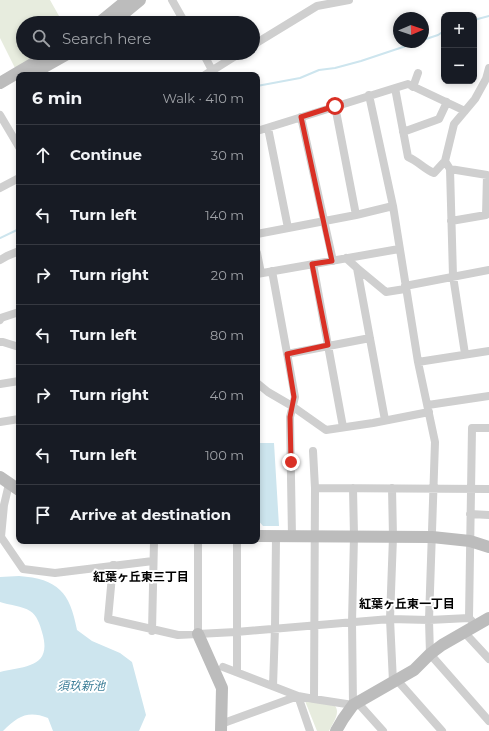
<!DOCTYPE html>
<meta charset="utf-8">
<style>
:root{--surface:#171b24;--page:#242831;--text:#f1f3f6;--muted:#9ea1a6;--line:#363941}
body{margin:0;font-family:Montserrat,"Noto Sans JP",sans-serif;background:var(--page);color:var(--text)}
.controls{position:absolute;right:12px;top:12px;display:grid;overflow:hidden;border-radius:8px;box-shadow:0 2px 6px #0003}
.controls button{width:36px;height:36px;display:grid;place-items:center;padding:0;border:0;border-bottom:1px solid var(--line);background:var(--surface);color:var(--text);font:20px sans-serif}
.compass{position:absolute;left:393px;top:12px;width:36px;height:36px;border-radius:50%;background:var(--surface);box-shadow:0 2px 6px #0003;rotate:88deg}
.stop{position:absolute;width:12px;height:12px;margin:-9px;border:3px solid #d93025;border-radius:50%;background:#fff}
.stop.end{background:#d93025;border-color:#fff;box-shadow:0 1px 4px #0008}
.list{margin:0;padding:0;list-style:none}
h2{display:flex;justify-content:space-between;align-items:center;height:52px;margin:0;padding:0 16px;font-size:17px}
h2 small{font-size:13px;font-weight:400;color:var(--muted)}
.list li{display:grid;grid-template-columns:26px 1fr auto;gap:12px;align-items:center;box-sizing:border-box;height:60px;padding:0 16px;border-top:1px solid var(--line)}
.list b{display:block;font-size:15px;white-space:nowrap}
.list em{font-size:13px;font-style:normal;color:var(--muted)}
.icon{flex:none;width:22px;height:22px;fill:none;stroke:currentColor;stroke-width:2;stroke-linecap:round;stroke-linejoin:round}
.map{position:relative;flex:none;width:489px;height:731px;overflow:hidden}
.search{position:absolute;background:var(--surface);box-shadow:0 2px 6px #0003;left:16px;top:16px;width:244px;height:44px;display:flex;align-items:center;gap:10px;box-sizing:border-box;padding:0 14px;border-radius:22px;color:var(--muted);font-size:15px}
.panel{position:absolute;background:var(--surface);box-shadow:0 2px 6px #0003;left:16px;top:72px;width:244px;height:472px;border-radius:8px}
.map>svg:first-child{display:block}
</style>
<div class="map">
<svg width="489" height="731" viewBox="0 0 489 731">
<rect width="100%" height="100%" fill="#fff"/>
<path fill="#e7ecde" d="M 0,0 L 50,0 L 63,23 L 23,23 L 23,53 L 41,53 L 15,68 L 0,38 Z
M 307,700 L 335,706 C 341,713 332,724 329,731 L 317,731 L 305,701 Z"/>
<path fill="#cde5ee" d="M 257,443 L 274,443 L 279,526 L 263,526 L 257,519 Z
M 19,576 C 58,579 70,592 77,630 L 92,641 L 120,653 L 132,662 L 146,715 L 139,731 L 53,731 L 48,718 C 28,710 18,716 3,731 L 0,731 L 0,672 C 25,666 53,668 42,632 C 40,625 37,615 30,611 C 23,606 8,605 0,602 L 0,577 Z"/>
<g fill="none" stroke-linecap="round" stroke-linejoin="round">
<path stroke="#cde5ee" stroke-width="2" d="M 474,20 L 489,16
M 423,40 L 438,35 L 444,31
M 257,86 L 300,78 L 319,70 L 335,68 L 361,61 L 418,42
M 0,238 L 19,229"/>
<path stroke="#cfcfcf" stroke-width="8" d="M 172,0 L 185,23
M 253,45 L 317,6 L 349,0
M 203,53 L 214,74
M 205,75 L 240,53
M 413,87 L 418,73
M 395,88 L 408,84 L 465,111
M 335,106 L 356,215
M 0,115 L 19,147
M 301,117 L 333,261
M 268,128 L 288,228
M 257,131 L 395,88 L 408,157 C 418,161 424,169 434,173 L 445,161
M 403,132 L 439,119 L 447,102
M 450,169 L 487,175 L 486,215 L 451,221
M 0,188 L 19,178
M 393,206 L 418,362
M 257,234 L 356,215 L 393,206 L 369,95
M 257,253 L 261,273
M 346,258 L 357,268 L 385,420
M 0,260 L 7,256 L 19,251
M 313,264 L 343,427
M 357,268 L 386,292 L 405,289
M 272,271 L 295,397 L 290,417 L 292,537
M 257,274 L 399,249
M 405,286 L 489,270
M 0,320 L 1,318 L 19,312
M 0,342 L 3,342 L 19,347
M 489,351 L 418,362 L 435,442 L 429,620 L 430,654 L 489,721
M 287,354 L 370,338
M 465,354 L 453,276 L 450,169 L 445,161 L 454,124 L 475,99 L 486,79 L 489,68
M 257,383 L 268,392 L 292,406 L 326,430 L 373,423 L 429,412
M 0,384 L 19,381
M 428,405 L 489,396
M 0,422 L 19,419
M 313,451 L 315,488 L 314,699
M 9,484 L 4,505 L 1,537 L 23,569 L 55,573 L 153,561
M 315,488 L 489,489
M 392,488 L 393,537 L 390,619 L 393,682
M 470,514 L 489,515
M 198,541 L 198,634
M 113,565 L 108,619 L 178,635 L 236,632 L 390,619 L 429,620 L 469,618
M 472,621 L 469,618 L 472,428 L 489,428
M 152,631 L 154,541
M 464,632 L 489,659
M 223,667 L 298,696 L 314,699 L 353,705 L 352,622 L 354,536 L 353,488
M 237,672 L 237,541
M 397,680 L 442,731
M 273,686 L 275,628 L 276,537
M 357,702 L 383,731
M 221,724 L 298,696 L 310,731"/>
<path stroke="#bcbcbc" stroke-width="12" d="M 99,23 L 127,0
M 112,23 L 140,0
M 30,75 L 69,53
M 0,83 L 51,53
M 0,477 L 19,490
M 257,536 L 432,537 L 470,541 L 489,547
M 198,634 L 222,688 L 221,731
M 336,731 L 343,719 L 353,705 L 414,670 L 430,654 L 442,645 L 489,618"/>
</g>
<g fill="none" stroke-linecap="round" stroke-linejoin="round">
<path stroke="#d93025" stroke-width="5" d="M 291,462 L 290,417 L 294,397 L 287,354 L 328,345 L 312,264 L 332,261 L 301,117 L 335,106"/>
</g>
<g text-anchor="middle" stroke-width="4" stroke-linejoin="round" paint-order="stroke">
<g font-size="12" font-weight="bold" fill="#000" stroke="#fff">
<text x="141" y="581">紅葉ヶ丘東三丁目</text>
<text x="407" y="608">紅葉ヶ丘東一丁目</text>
</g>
<g font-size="12" font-style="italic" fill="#3d7e97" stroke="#fff">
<text x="81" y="690">須玖新池</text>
</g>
</g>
</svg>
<div class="controls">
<button>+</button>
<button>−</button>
</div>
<svg class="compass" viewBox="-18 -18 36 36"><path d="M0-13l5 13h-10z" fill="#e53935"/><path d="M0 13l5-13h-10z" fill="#9ea1a6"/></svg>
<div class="stop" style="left:335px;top:106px"></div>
<div class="stop end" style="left:291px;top:462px"></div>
<div class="search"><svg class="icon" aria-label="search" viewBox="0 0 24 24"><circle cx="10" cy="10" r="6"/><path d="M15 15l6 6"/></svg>Search here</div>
<section class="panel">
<h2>6 min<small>Walk · 410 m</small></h2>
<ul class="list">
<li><svg class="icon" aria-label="ahead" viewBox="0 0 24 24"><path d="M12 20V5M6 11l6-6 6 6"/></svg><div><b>Continue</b></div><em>30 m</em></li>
<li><svg class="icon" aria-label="left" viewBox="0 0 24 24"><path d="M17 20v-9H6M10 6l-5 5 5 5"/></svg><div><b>Turn left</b></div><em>140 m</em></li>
<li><svg class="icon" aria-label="right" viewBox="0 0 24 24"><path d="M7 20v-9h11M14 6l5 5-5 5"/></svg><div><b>Turn right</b></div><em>20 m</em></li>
<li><svg class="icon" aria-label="left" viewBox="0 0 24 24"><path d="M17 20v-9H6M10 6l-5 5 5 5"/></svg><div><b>Turn left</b></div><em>80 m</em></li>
<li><svg class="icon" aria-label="right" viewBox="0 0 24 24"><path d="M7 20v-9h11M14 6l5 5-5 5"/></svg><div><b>Turn right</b></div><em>40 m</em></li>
<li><svg class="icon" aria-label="left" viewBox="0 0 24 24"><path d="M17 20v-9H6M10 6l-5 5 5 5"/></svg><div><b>Turn left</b></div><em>100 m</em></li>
<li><svg class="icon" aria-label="arrive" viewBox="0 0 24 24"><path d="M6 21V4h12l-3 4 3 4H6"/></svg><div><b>Arrive at destination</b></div></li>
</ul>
</section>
</div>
